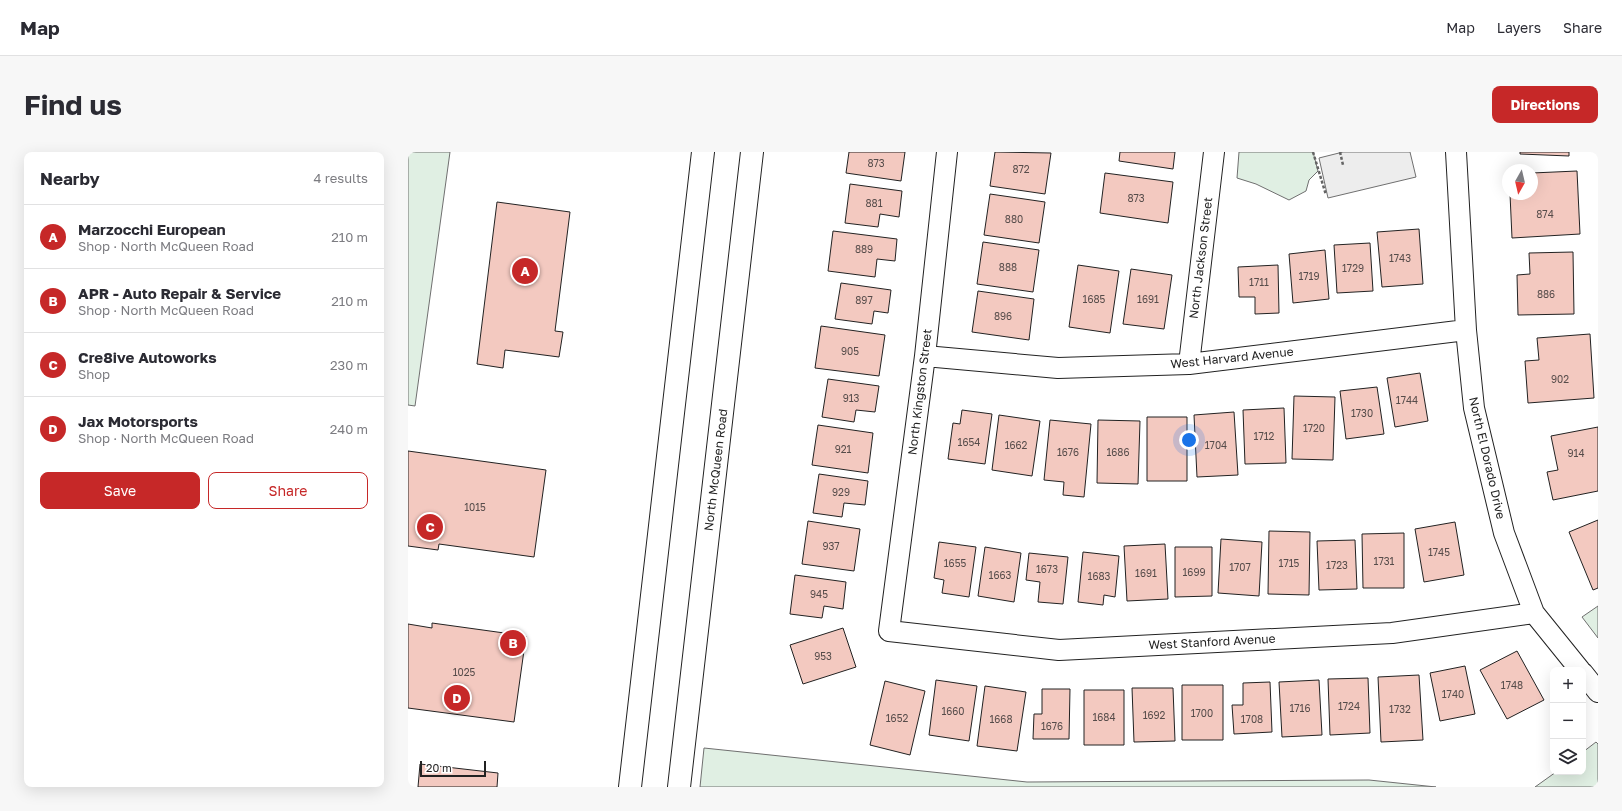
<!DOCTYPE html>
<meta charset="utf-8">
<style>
:root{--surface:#fff;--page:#f7f7f7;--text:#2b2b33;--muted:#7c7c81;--line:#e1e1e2;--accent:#c62828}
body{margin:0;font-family:"Golos Text",sans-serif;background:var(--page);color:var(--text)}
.controls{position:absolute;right:12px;bottom:12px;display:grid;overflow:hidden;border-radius:8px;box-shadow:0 4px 16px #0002}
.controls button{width:36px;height:36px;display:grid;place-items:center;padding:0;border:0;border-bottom:1px solid var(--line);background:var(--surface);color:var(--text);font:20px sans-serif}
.compass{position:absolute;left:1094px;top:12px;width:36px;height:36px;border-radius:50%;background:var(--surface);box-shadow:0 4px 16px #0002;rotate:188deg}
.scale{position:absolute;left:12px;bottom:10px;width:66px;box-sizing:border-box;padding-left:4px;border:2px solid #222;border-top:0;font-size:11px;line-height:14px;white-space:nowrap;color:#222;-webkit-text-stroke:3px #fff;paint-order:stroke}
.you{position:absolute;left:781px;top:288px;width:14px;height:14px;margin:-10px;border:3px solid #fff;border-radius:50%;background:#1a73e8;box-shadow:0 0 0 6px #1a73e833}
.badge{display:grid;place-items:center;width:26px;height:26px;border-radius:50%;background:var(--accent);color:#fff;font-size:13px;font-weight:700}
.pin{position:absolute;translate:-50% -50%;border:2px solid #fff;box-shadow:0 1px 4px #0006}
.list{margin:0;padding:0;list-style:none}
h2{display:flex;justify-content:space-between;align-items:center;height:52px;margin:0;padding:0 16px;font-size:17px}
h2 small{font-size:13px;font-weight:400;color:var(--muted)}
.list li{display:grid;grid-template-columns:26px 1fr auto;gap:12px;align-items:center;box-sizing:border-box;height:64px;padding:0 16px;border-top:1px solid var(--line)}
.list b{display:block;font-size:15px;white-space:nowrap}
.list p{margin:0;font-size:13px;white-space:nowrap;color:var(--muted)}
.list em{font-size:13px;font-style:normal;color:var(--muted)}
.actions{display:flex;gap:8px;padding:12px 16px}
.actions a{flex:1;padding:9px 0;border:1px solid var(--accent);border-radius:8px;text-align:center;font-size:14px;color:var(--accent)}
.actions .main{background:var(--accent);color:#fff}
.icon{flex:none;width:22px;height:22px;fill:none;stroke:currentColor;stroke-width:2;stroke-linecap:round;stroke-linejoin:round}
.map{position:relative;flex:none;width:1190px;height:635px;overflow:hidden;border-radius:8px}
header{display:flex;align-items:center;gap:24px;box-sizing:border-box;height:56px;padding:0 20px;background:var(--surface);border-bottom:1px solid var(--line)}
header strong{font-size:19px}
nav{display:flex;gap:22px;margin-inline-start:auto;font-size:14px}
.intro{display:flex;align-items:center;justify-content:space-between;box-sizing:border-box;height:96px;padding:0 24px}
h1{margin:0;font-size:28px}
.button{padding:10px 18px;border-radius:8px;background:var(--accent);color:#fff;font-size:14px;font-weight:700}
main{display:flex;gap:24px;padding:0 24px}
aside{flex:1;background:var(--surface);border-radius:8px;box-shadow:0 4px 16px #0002}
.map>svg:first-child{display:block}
</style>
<header>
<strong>Map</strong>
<nav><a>Map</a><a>Layers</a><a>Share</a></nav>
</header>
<div class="intro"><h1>Find us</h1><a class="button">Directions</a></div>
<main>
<aside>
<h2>Nearby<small>4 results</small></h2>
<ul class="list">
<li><span class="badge">A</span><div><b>Marzocchi European</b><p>Shop · North McQueen Road</p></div><em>210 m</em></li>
<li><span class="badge">B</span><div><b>APR - Auto Repair &amp; Service</b><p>Shop · North McQueen Road</p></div><em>210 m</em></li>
<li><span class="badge">C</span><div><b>Cre8ive Autoworks</b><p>Shop</p></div><em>230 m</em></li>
<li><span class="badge">D</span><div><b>Jax Motorsports</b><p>Shop · North McQueen Road</p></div><em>240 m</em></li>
</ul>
<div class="actions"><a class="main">Save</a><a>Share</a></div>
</aside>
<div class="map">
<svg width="1190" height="635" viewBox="0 0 1190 635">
<rect width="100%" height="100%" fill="#fff"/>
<path fill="#e0efe3" stroke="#6f6f6f" d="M 0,0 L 42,0 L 7,254 L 0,253 Z
M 831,0 L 905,0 L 910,19 L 901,28 L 898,39 L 881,48 L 848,32 L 829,26 Z
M 1190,454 L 1190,486 L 1174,465 Z
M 1188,590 L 1190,592 L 1190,635 L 1127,635 L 1148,620 L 1175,620 L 1175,600 Z
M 296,596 L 619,630 L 961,628 L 1028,635 L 292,635 Z"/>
<path fill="#ededed" stroke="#6f6f6f" d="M 935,0 L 1002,0 L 1008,25 L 920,46 L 911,6 Z"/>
<path fill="#f3c9c0" stroke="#222" d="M 441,0 L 497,0 L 493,29 L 438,21 Z
M 587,0 L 643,1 L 637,42 L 582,34 Z
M 712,0 L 767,0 L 765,17 L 711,9 Z
M 1112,0 L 1161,0 L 1161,4 L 1112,2 Z
M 1169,19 L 1172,82 L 1104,86 L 1102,42 L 1124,42 L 1124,21 Z
M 697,21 L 765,30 L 760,71 L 692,61 Z
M 442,32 L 494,39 L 491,65 L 472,62 L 470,75 L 437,71 Z
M 582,42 L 637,50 L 631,91 L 576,83 Z
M 89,50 L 162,60 L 147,179 L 155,180 L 151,205 L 97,198 L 95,216 L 69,212 Z
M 1011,77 L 1015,132 L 974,135 L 969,80 Z
M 425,79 L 489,87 L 487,109 L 469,107 L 467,125 L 420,119 Z
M 575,90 L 631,98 L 625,140 L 569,132 Z
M 962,91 L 965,139 L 929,141 L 926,93 Z
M 917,98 L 921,147 L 885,151 L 881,102 Z
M 1165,100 L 1166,162 L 1110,163 L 1109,123 L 1122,122 L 1121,101 Z
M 670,113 L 711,119 L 702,181 L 661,175 Z
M 870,113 L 871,161 L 847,162 L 847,145 L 831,145 L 830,115 Z
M 723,117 L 764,123 L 756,177 L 715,172 Z
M 433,131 L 483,138 L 480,161 L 466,159 L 464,172 L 427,167 Z
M 570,139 L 626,147 L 621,188 L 564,180 Z
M 413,174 L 477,183 L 471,224 L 407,216 Z
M 1182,182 L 1186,246 L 1120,251 L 1117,209 L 1131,208 L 1129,186 Z
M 1012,221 L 1020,269 L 987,275 L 979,226 Z
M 420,227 L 471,234 L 467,260 L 448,258 L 446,270 L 414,265 Z
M 969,235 L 976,282 L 938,287 L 932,239 Z
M 886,244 L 927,245 L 925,308 L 884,307 Z
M 876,256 L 878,311 L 837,312 L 835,258 Z
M 554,258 L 584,262 L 577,312 L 540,307 L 545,271 L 552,272 Z
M 826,260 L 830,323 L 789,325 L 786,263 Z
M 591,263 L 632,269 L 624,324 L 584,318 Z
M 739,265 L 779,265 L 779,329 L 739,329 Z
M 642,268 L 683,272 L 676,345 L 655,343 L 656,330 L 636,328 Z
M 690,268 L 732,269 L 730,332 L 689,331 Z
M 410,273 L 465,281 L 460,321 L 404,313 Z
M 1190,275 L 1190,339 L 1145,348 L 1139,320 L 1150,318 L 1143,284 Z
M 0,299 L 138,318 L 126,405 L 31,392 L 30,398 L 0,394 Z
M 411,322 L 460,329 L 457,353 L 436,351 L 434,365 L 405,361 Z
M 1190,368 L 1190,436 L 1185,438 L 1161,380 Z
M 400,369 L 452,377 L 446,419 L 394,412 Z
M 1047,370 L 1056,423 L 1016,430 L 1007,377 Z
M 861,379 L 902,380 L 901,443 L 860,442 Z
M 996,381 L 996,436 L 955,436 L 954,382 Z
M 813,387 L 854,390 L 851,444 L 810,441 Z
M 947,388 L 949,437 L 911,438 L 909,389 Z
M 531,390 L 568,395 L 561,445 L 534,441 L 536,428 L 526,426 Z
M 757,392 L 760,447 L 719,449 L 716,394 Z
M 577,395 L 613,401 L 606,450 L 570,444 Z
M 767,395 L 804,395 L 804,444 L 767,445 Z
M 675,400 L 711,404 L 707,445 L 696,443 L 695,453 L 670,450 Z
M 621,401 L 660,405 L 655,452 L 630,450 L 632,430 L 618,428 Z
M 387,423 L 438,430 L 435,457 L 416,454 L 414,466 L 382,462 Z
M 24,471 L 118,484 L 106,570 L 0,556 L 0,472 L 24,476 Z
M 435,476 L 448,515 L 395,532 L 382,493 Z
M 1109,499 L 1136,548 L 1099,567 L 1072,518 Z
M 1057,514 L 1067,562 L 1032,569 L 1022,521 Z
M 1011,523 L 1015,588 L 973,590 L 970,525 Z
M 960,526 L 962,581 L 922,583 L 920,527 Z
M 528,528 L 569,534 L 561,589 L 521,583 Z
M 911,528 L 914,583 L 874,585 L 871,530 Z
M 477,529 L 517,539 L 502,603 L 462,593 Z
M 862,530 L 864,580 L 826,582 L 824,553 L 835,553 L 835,531 Z
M 774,533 L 815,533 L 815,588 L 774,588 Z
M 577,534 L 618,540 L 609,599 L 569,594 Z
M 724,536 L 765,536 L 767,589 L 726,590 Z
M 634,537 L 662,537 L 661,587 L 625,587 L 626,562 L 634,562 Z
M 676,538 L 716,538 L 716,593 L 676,593 Z
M 12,612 L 90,621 L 89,635 L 10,635 Z"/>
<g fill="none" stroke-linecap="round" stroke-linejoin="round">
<g stroke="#222" stroke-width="22">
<path id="minor" d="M 539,0 L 517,204 L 481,479 L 651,498 L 984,481 L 1126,461
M 1048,0 L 1058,178 L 1066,256 L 1096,381 L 1126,461 L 1172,518
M 517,204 L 650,216 L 781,212 L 1058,178
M 781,212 L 806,0
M 1175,521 L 1190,540"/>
</g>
<g stroke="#222" stroke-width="24">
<path id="secondary" d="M 222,635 L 295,0
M 271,635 L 344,0"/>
</g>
<path stroke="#646464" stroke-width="2.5" stroke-dasharray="3 2" stroke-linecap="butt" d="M 905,0 L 918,43
M 932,0 L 935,13"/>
<use href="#minor" stroke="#fff" stroke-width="20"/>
<use href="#secondary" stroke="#fff" stroke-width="22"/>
</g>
<g text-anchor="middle" stroke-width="3" stroke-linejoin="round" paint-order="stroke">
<g font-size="10" fill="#564c4a">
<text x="468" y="15">873</text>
<text x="613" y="21">872</text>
<text x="728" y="50">873</text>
<text x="466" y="55">881</text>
<text x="1137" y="66">874</text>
<text x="606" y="71">880</text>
<text x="456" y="101">889</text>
<text x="992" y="110">1743</text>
<text x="600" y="119">888</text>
<text x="945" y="120">1729</text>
<text x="901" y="128">1719</text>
<text x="851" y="134">1711</text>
<text x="1138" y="146">886</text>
<text x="686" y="151">1685</text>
<text x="740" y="151">1691</text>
<text x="456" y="152">897</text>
<text x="595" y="168">896</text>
<text x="442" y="203">905</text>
<text x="1152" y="231">902</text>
<text x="443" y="250">913</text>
<text x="999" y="252">1744</text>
<text x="954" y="265">1730</text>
<text x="906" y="280">1720</text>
<text x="856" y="288">1712</text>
<text x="561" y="294">1654</text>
<text x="608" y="297">1662</text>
<text x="808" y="297">1704</text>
<text x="435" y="301">921</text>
<text x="660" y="304">1676</text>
<text x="710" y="304">1686</text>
<text x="1168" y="305">914</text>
<text x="433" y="344">929</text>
<text x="67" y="359">1015</text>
<text x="423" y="398">937</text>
<text x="1031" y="404">1745</text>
<text x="976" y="413">1731</text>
<text x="547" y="415">1655</text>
<text x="881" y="415">1715</text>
<text x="929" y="417">1723</text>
<text x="832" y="419">1707</text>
<text x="639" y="421">1673</text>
<text x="786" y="424">1699</text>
<text x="738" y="425">1691</text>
<text x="592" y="427">1663</text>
<text x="691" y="428">1683</text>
<text x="411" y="446">945</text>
<text x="415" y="508">953</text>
<text x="56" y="524">1025</text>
<text x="1104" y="537">1748</text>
<text x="1045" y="546">1740</text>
<text x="941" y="558">1724</text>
<text x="892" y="560">1716</text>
<text x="992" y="561">1732</text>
<text x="545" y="563">1660</text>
<text x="794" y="565">1700</text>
<text x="746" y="567">1692</text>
<text x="696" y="569">1684</text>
<text x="489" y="570">1652</text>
<text x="593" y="571">1668</text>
<text x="844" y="571">1708</text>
<text x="644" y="578">1676</text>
</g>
<g font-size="12" fill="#222" stroke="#fff">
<text transform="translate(793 106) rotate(-83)" y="4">North Jackson Street</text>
<text transform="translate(824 206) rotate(-6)" y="4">West Harvard Avenue</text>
<text transform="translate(512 240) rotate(-83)" y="4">North Kingston Street</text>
<text transform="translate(1079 306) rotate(77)" y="4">North El Dorado Drive</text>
<text transform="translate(308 318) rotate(-83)" y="4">North McQueen Road</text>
<text transform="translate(804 490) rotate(-3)" y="4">West Stanford Avenue</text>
</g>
</g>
</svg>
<div class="controls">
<button>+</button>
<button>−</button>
<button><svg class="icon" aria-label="layers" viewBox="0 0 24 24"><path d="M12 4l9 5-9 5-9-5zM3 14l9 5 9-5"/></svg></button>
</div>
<svg class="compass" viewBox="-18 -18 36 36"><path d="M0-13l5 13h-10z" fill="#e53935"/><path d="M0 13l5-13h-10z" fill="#7c7c81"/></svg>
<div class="scale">20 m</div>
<div class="you"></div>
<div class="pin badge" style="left:117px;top:119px">A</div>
<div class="pin badge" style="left:105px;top:491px">B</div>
<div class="pin badge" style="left:22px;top:375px">C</div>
<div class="pin badge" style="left:49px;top:546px">D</div>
</div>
</main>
